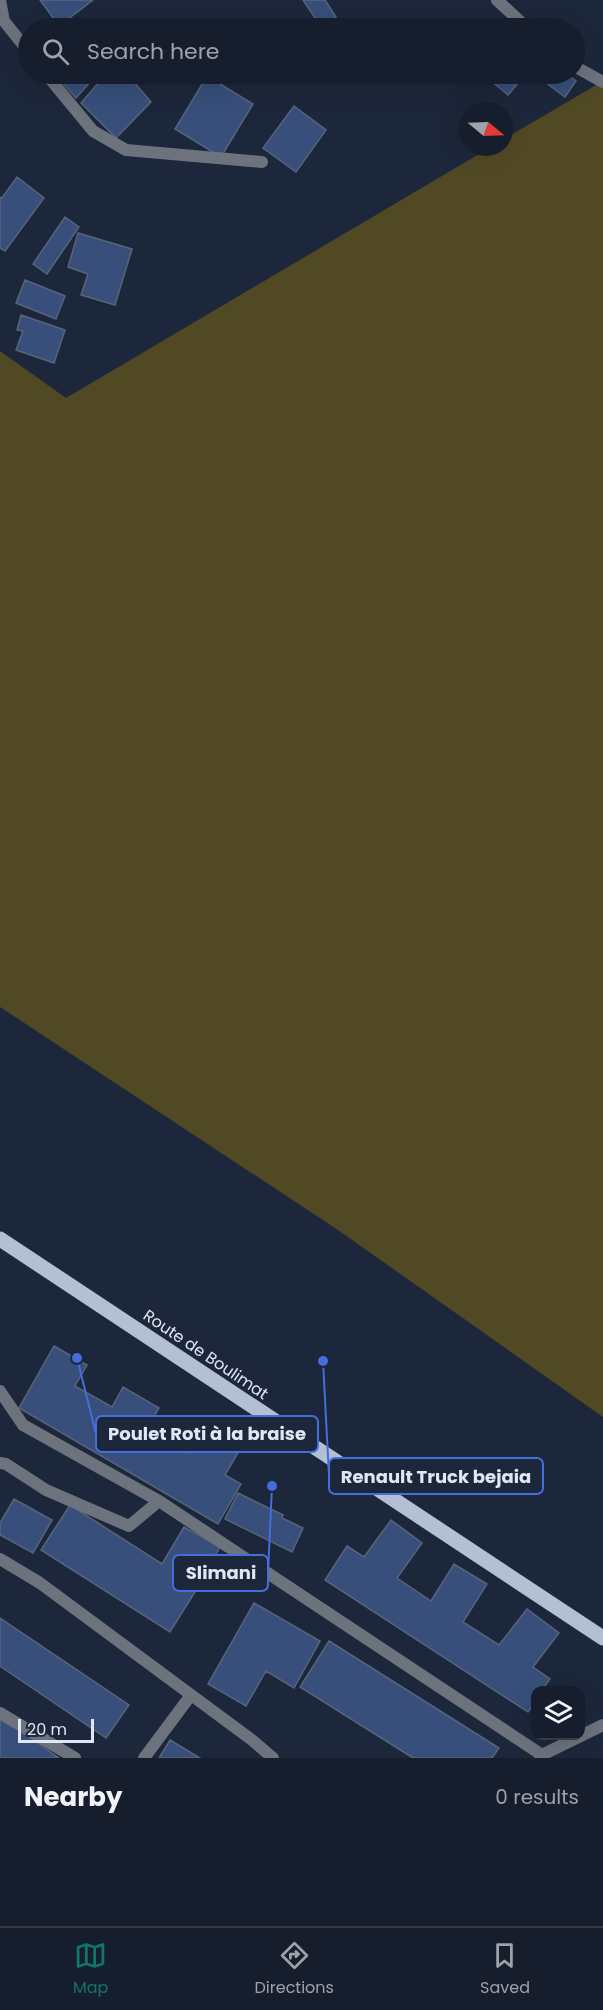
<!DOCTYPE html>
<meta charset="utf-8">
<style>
:root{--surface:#161d2c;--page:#1f2634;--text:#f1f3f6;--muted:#9ea2a9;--line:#353b48;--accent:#0f766e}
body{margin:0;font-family:Poppins,sans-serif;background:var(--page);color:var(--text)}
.controls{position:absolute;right:18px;bottom:18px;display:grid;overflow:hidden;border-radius:12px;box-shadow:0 6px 24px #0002}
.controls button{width:54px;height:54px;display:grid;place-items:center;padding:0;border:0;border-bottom:2px solid var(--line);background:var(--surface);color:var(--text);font:30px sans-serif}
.compass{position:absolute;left:459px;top:102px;width:54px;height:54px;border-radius:50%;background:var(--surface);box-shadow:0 6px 24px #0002;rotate:109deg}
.scale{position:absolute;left:18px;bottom:15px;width:76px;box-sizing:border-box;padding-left:6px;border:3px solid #dfe7f4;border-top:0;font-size:16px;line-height:21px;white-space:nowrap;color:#dfe7f4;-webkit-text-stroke:4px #1d273b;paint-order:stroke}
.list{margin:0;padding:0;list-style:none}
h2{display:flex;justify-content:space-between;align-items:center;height:78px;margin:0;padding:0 24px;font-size:26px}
h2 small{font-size:20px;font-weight:400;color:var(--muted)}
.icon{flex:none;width:33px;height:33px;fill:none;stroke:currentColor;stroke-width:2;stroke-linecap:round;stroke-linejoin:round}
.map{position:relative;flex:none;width:603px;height:1758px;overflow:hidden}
.search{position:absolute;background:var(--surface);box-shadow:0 6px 24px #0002;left:18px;right:18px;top:18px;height:66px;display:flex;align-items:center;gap:15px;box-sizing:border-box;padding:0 21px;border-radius:33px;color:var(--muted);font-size:22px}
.sheet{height:168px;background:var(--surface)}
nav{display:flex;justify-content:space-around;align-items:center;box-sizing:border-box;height:84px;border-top:2px solid var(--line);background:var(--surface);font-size:16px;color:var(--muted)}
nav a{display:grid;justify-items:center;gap:3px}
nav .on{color:var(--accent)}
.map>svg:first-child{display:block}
</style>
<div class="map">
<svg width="603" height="1758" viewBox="0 0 603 1758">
<rect width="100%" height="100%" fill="#1d273b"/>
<path fill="#514824" d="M 603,81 L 603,1417 L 338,1230 L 0,1007 L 0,351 L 66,398 L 491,147 L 504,147 L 504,139 Z"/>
<path fill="#374f7a" stroke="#58647b" stroke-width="1.5" d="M 40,0 L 93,0 L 59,26 Z
M 303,0 L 325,0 L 336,17 L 321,27 Z
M 71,21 L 77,28 L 60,28 Z
M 55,74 L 97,74 L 76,98 Z
M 106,74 L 127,74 L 151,102 L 116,138 L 81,103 Z
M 483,74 L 526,74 L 508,95 Z
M 551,74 L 566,74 L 576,81 L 565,97 L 545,82 Z
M 207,76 L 253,104 L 221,157 L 175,129 Z
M 294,106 L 326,130 L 296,172 L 263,148 Z
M 17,177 L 44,198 L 5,251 L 0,248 L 0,197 L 2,198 Z
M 65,217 L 79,227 L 47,274 L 33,264 Z
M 78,233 L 132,249 L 115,305 L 81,295 L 88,274 L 68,267 Z
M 25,280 L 65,296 L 56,319 L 16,303 Z
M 21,315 L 65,330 L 54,363 L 16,350 L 23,331 L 17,330 Z
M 54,1346 L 87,1365 L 75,1386 L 112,1407 L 123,1387 L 159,1408 L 147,1428 L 189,1453 L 202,1430 L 239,1451 L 225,1475 L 241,1484 L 218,1524 L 19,1408 Z
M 238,1493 L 283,1515 L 282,1518 L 303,1528 L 292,1552 L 225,1519 Z
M 14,1499 L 52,1520 L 33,1553 L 0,1535 L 0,1523 Z
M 70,1505 L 162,1564 L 184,1527 L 220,1547 L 197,1586 L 198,1587 L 170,1632 L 41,1550 Z
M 391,1520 L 422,1543 L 397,1578 L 431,1601 L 454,1564 L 487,1584 L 463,1622 L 499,1645 L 527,1609 L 559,1633 L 533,1667 L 550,1679 L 542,1690 L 536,1690 L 536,1701 L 528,1712 L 325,1580 L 347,1546 L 364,1557 Z
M 254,1603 L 320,1641 L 294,1688 L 266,1671 L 246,1706 L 208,1684 Z
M 0,1618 L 129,1705 L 106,1738 L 0,1666 Z
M 329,1641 L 499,1748 L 492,1758 L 413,1758 L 300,1687 Z
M 0,1716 L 59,1758 L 0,1758 Z
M 170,1740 L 200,1758 L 159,1758 Z"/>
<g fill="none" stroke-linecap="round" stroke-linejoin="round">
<path stroke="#6d737d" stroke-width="12" d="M 23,1425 L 159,1501 L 542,1755 L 540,1758
M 0,1463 L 6,1464 L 46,1490 L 129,1526 L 159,1501
M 0,1559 L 40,1583 L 252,1740 L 273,1758
M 0,1713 L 75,1758
M 144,1758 L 191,1695"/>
<path stroke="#6d737d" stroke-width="12" d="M 0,0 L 4,21 L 28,51
M 497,0 L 527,28
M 574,66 L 603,82
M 46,74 L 93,131 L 126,150 L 262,162
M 0,1391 L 23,1425
M 542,1755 L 603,1725"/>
<path stroke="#b2bfd4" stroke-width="15" d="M 0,1239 L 603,1638"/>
</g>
<g text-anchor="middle" stroke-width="6" stroke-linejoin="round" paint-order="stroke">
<g font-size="16" fill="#dfe7f4" stroke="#1d273b">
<text transform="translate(206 1354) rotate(34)" y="6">Route de Boulimat</text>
</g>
</g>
<path fill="none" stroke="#446dde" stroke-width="2" d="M77 1358L96 1434M323 1361L329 1476M272 1486L268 1573"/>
<g fill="#446dde" stroke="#1d273b" stroke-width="2">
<circle cx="77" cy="1358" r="6"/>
<circle cx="323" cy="1361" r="6"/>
<circle cx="272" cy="1486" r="6"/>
</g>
<g fill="#1d273b" stroke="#446dde" stroke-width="2">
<rect x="96" y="1416" width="222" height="36" rx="6"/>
<rect x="329" y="1458" width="214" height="36" rx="6"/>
<rect x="173" y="1555" width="95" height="36" rx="6"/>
</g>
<g font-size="18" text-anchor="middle" font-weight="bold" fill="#dfe7f4">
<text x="207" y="1440">Poulet Roti à la braise</text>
<text x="436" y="1483">Renault Truck bejaia</text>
<text x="221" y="1579">Slimani</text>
</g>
</svg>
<div class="controls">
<button><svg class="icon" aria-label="layers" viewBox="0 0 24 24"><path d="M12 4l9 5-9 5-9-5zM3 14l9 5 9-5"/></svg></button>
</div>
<svg class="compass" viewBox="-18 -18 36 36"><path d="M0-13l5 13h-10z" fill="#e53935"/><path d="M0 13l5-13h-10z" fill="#9ea2a9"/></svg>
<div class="scale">20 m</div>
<div class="search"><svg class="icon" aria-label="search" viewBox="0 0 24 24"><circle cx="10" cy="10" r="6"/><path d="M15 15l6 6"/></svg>Search here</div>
</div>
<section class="sheet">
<h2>Nearby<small>0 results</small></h2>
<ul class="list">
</ul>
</section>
<nav>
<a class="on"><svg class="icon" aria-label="map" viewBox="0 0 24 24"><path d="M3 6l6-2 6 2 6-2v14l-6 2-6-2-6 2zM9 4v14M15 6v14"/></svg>Map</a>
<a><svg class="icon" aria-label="directions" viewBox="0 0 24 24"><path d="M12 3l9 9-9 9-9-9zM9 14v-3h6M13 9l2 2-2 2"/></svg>Directions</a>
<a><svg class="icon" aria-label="saved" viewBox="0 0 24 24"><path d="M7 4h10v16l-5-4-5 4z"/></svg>Saved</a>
</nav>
